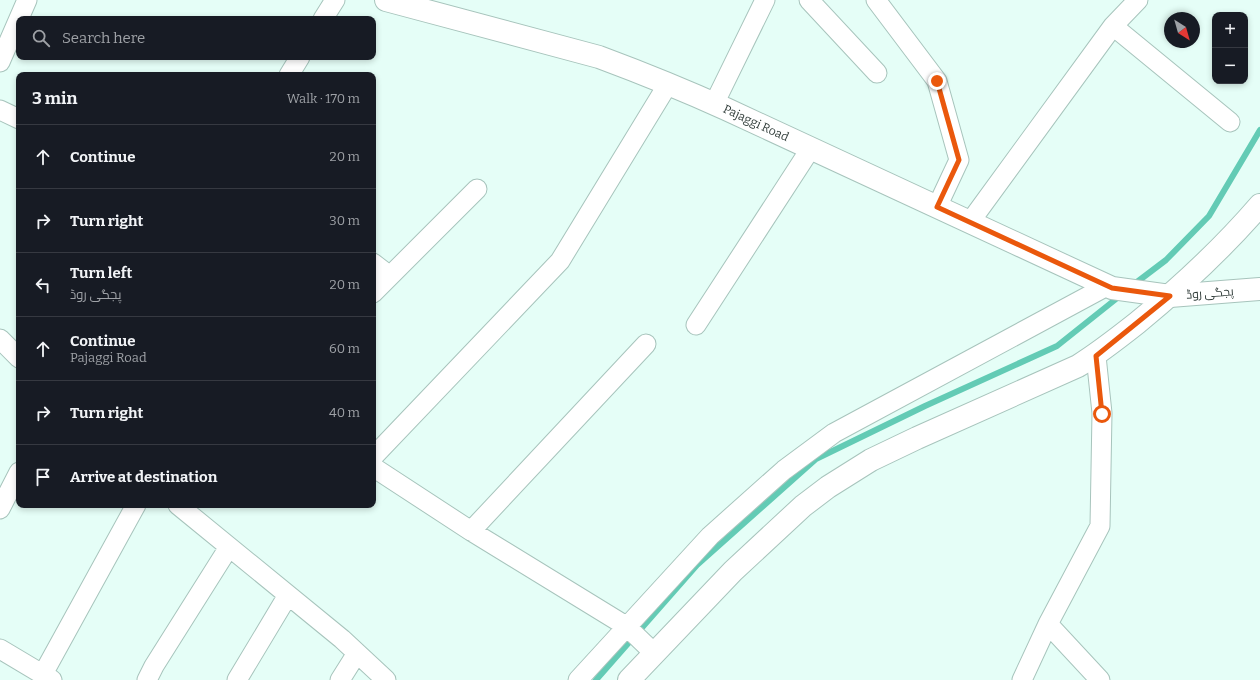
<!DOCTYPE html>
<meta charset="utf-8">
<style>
:root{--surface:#171b24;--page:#20242c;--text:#f1f3f6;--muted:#9ea1a6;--line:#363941}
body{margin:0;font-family:Bitter,Cairo,serif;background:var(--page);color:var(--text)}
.controls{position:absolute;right:12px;top:12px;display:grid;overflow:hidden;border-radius:8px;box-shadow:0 2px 6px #0003}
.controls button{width:36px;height:36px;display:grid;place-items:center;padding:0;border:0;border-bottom:1px solid var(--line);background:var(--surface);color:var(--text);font:20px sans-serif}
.compass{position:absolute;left:1164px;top:12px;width:36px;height:36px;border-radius:50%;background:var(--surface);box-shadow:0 2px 6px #0003;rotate:143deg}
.stop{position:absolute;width:12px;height:12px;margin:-9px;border:3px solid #ea580c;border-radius:50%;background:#fff}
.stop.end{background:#ea580c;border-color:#fff;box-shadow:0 1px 4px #0008}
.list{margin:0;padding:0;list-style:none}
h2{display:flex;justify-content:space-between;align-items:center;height:52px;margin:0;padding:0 16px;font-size:17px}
h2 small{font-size:13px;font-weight:400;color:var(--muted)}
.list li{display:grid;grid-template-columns:26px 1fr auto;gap:12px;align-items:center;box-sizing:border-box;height:64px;padding:0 16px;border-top:1px solid var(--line)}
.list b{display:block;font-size:15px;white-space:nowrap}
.list p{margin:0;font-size:13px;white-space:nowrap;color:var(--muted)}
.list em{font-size:13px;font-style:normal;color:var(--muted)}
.icon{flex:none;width:22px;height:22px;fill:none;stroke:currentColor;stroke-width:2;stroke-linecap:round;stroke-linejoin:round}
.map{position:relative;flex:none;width:1260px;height:680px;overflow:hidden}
.search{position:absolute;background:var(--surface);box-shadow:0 2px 6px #0003;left:16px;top:16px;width:360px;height:44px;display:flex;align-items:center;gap:10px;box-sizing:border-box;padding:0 14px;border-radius:8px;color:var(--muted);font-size:15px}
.panel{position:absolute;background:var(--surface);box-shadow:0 2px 6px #0003;left:16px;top:72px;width:360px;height:436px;border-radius:8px}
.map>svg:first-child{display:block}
</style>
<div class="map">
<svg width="1260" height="680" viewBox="0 0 1260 680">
<rect width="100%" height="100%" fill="#e5fef7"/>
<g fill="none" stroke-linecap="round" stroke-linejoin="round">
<path stroke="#63cbb5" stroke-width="6" d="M 1133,285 L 1166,260 L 1209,216 L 1260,130
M 596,680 L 697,565 L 816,459 L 925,406 L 1057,346 L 1121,295"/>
<g stroke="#a7c4bc" stroke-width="21">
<path id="street" d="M 809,0 L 877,73
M 876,0 L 937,81 L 959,160 L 937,207
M 323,19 L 335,0
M 1113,26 L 1230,122
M 0,62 L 27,0
M 289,75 L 300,57
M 714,104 L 765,0
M 0,110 L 19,119
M 970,222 L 1113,26 L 1138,0
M 373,263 L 390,276
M 373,293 L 477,189
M 696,325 L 811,148
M 0,339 L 19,358
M 1096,356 L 1102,413 L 1100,526 L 1048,624 L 1100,680
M 373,457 L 560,261 L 668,84
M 373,467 L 471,531 L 626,626 L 654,653
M 178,505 L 342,639 L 386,680
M 0,509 L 19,472
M 471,531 L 646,344
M 0,649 L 52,680
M 43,674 L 136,505
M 147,680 L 154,666 L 229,547
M 237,680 L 288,595
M 340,680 L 357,653
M 578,680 L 710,536 L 784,470 L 834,433 L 1107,286
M 1022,680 L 1048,624"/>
</g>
<g stroke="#a7c4bc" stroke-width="24">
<path id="secondary" d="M 629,680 L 733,571 L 803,506 L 828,487 L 871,460 L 917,438 L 1078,366 C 1099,353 1118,338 1137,323 C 1181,287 1223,248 1260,205"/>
</g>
<g stroke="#a7c4bc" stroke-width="24">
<path id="primary" d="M 386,0 L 599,57 C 642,73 684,90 726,109 L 1112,288 L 1170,296 L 1260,289"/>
</g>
<use href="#street" stroke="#fff" stroke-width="19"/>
<use href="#secondary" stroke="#fff" stroke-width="22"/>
<use href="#primary" stroke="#fff" stroke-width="22"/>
</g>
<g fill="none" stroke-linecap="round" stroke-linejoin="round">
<path stroke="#ea580c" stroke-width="5" d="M 937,81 L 959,160 L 937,207 L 1112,288 L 1170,296 L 1096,356 L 1102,414"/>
</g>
<g text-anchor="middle" stroke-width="3.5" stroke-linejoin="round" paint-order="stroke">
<g font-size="12" fill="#313d3a" stroke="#fff">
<text transform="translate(756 123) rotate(25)" y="4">Pajaggi Road</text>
<text transform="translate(1210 293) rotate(-4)" y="4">پجگی روڈ</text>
</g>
</g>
</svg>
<div class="controls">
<button>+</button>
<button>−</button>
</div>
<svg class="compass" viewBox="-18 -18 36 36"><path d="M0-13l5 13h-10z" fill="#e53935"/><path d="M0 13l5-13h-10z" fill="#9ea1a6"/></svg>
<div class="stop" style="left:1102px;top:414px"></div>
<div class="stop end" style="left:937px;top:81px"></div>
<div class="search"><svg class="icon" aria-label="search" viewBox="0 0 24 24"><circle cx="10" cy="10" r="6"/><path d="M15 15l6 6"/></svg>Search here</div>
<section class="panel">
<h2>3 min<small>Walk · 170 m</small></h2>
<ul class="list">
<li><svg class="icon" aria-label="ahead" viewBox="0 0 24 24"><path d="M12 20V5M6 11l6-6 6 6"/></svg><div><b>Continue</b></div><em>20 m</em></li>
<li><svg class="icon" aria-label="right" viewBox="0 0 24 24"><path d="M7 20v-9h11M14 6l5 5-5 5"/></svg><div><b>Turn right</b></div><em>30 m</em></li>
<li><svg class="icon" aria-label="left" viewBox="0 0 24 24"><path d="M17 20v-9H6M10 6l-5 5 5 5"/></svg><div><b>Turn left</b><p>پجگی روڈ</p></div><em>20 m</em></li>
<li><svg class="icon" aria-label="ahead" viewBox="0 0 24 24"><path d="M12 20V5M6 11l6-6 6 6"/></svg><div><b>Continue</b><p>Pajaggi Road</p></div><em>60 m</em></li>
<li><svg class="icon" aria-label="right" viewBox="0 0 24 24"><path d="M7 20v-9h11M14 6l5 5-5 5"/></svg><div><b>Turn right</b></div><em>40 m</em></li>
<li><svg class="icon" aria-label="arrive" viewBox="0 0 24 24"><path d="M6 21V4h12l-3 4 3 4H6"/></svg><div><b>Arrive at destination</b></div></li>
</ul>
</section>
</div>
